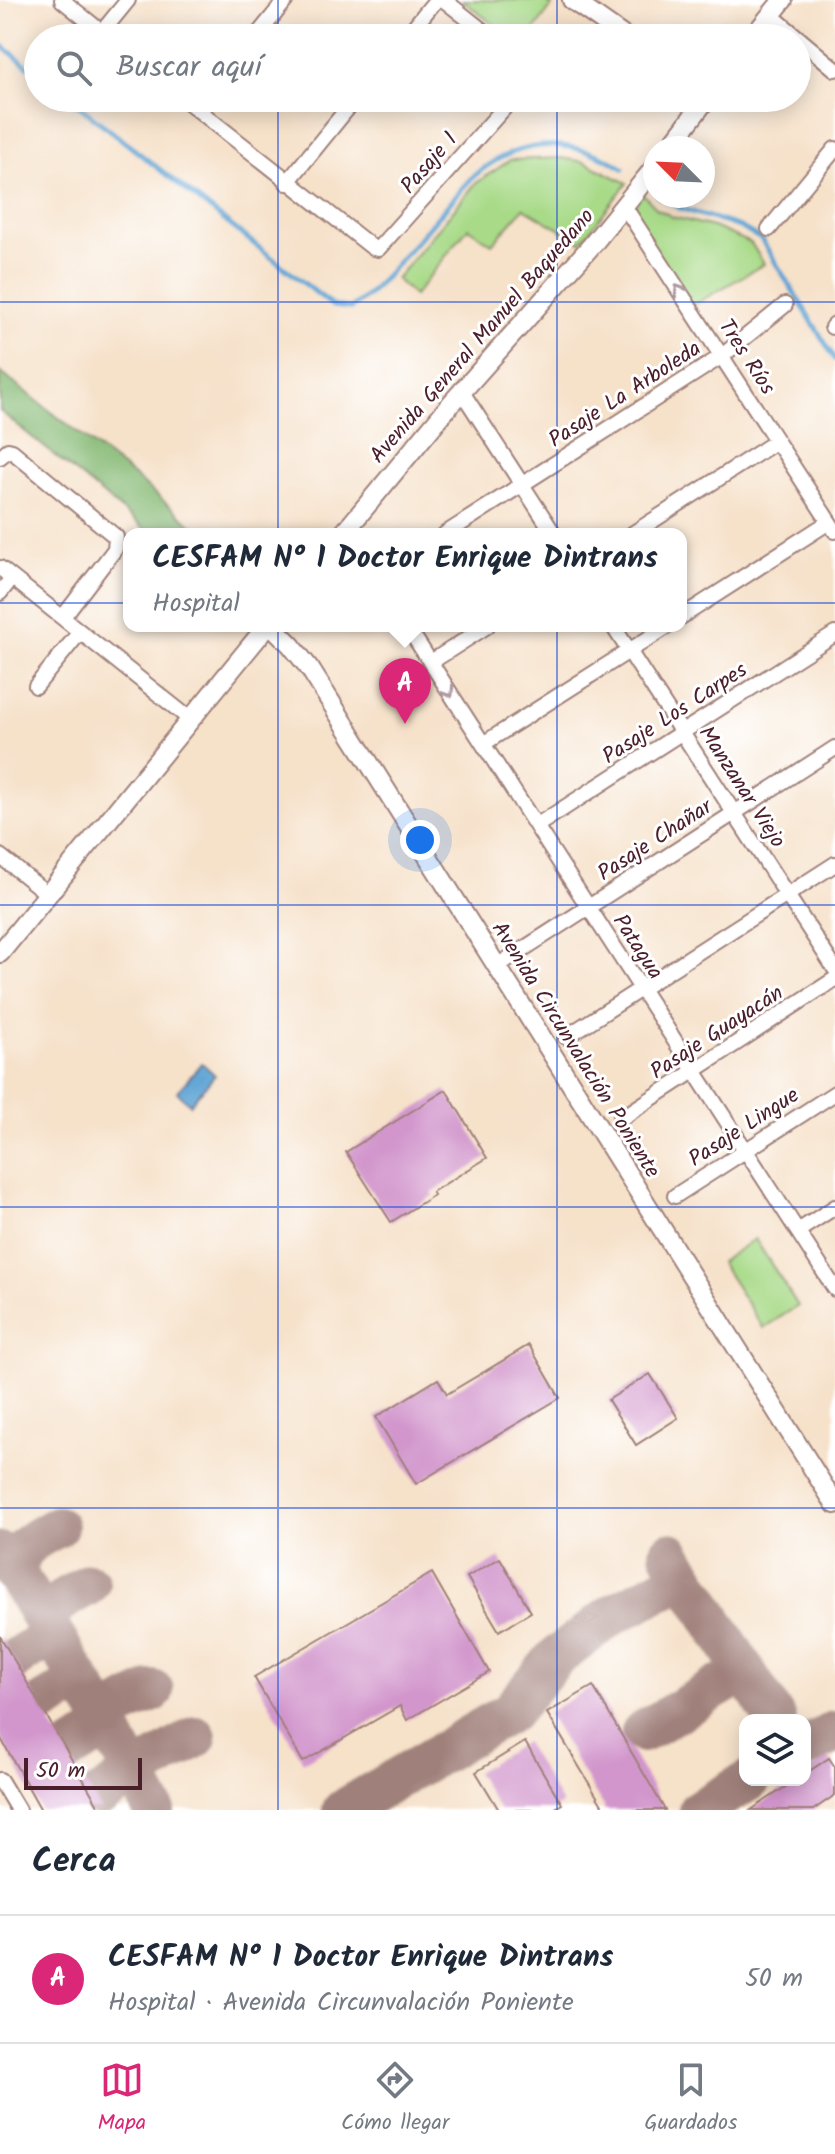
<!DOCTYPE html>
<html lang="es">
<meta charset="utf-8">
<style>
:root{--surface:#fff;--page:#f6f6f7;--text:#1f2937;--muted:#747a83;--line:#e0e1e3;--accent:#db2777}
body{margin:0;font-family:Kalam,sans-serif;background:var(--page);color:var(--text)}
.controls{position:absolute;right:24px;bottom:24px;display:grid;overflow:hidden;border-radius:16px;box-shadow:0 4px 20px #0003}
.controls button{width:72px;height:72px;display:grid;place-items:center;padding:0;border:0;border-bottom:2px solid var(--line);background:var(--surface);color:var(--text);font:40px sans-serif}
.compass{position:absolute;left:643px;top:136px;width:72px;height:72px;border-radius:50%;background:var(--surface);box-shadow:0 4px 20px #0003;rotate:294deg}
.scale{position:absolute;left:24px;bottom:20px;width:118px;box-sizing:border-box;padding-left:8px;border:4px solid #4a1f2b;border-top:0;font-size:22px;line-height:28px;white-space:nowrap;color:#4a1f2b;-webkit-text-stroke:6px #fff;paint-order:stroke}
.you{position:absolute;left:420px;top:840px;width:28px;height:28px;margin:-20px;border:6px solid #fff;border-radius:50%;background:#1a73e8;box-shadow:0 0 0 12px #1a73e833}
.badge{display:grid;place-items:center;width:52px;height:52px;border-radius:50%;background:var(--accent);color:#fff;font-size:26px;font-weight:700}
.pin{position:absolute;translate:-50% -66px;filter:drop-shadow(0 2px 4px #0008)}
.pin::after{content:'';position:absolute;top:42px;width:28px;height:24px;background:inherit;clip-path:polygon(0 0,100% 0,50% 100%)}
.popup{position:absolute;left:123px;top:528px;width:564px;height:104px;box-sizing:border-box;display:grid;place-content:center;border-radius:16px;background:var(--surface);filter:drop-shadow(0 2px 6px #0005);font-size:26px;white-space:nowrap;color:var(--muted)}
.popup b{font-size:30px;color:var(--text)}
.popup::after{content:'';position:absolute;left:50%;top:100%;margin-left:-16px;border:16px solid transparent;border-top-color:var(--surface)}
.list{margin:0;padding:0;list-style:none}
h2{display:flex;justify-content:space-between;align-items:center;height:104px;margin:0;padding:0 32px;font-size:34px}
h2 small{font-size:26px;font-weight:400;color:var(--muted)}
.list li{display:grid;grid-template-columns:52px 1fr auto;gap:24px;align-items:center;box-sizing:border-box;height:128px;padding:0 32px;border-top:2px solid var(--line)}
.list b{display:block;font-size:30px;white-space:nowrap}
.list p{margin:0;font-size:26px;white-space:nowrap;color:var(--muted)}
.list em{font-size:26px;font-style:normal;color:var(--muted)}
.icon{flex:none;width:44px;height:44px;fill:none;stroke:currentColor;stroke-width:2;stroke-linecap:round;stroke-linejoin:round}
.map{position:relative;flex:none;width:835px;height:1810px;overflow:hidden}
.search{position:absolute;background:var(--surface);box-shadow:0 4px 20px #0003;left:24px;right:24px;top:24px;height:88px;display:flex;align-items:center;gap:20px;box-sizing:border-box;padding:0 28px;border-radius:44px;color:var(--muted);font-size:30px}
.sheet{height:232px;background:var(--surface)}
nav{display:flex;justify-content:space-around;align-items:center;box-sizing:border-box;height:112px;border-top:2px solid var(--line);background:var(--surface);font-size:22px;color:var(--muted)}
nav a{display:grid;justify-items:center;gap:4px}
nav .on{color:var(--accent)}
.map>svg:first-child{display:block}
</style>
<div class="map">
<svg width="835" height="1810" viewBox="0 0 835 1810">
<rect width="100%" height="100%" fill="#fff"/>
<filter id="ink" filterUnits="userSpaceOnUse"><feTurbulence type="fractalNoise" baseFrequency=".0125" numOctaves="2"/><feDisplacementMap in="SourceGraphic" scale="16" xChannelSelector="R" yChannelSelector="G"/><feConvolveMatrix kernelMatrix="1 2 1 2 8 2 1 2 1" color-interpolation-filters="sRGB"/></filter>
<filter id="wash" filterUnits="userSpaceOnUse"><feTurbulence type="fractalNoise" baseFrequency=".006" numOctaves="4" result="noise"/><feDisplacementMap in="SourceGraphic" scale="32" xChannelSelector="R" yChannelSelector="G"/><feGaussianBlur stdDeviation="1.8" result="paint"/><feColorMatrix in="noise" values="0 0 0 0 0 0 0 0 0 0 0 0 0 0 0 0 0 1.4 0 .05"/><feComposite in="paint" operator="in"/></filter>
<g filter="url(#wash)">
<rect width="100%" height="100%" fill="#f6e1c9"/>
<path fill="#a8da88" stroke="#797c5a" stroke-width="2" d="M 462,0 L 544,0 L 552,6 L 528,38 L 511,38 Z
M 561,158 L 585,162 L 627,183 L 581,242 L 524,208 L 492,244 L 468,228 L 414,296 L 396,279 L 475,184 L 510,160 Z
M 643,194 L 657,209 L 673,217 L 713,227 L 751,243 L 764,264 L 690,307 L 629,211 Z
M 755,1239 L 798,1306 L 763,1328 L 720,1262 Z"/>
<path fill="#86ba74" stroke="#686c50" stroke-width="2" d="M 0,372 L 135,477 L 203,534 L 151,534 L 0,411 Z"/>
<path fill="#5ea4d4" stroke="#546280" stroke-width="2" d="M 202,1063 L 215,1075 L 190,1104 L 177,1092 Z"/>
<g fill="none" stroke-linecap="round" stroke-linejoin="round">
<path stroke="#5ea4d4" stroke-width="5" d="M 0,44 L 38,74
M 69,98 L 333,306 L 351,308 L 368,295 C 394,268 417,240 442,212 C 453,200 463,185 475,175 C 520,137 573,137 623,168
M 659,196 L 680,208 L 740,227 L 761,239 L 835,359"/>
<path stroke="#a0807a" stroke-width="42" d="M 0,1553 L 5,1556 L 108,1726 L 154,1810
M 670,1553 L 776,1720
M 15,1573 C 17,1546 35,1539 57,1527
M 46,1625 C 48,1604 72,1595 89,1584
M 14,1660 C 28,1651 41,1638 58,1645
M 44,1703 L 69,1688 L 87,1693
M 108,1726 C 110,1708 138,1699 153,1691
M 642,1732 L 745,1671
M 805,1748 L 834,1732
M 70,1750 L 99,1734 L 115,1739
M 100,1796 C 114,1786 124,1778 140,1786 L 140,1771 L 196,1737
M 343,1810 L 510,1712 L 555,1658 L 614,1614 L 685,1577
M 699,1810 L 750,1780"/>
</g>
<g id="blocks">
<path fill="#d296cc" d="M 446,1090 L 487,1158 L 432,1192 L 434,1195 L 391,1222 L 346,1152 Z
M 529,1345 L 560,1398 L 416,1484 L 376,1417 L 438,1379 L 447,1394 Z
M 650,1374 L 678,1418 L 636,1445 L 608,1400 Z
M 500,1558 L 531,1612 L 499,1631 L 467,1577 Z
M 432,1573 L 489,1672 L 407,1720 L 400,1706 L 303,1762 L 254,1677 Z
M 0,1636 L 14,1660 L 101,1810 L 41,1810 L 0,1737 Z
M 593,1686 L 665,1810 L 605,1810 L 547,1713 Z
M 525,1742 L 562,1804 L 552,1810 L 499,1810 L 476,1772 Z
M 829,1758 L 835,1767 L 835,1795 L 813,1810 L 751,1810 L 796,1780 L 805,1780 L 805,1774 Z"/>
</g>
</g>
<g filter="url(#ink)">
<use href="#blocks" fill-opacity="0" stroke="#a0807a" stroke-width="2"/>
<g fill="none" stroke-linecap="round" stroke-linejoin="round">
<g stroke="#a0807a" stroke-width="18">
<path id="street" d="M 62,0 L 109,38
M 444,0 L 492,38
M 771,15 L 835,69
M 102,32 L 128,0
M 255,38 L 286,0
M 405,38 L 436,0
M 183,98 L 373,248 L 378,249 L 513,98
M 287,183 L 356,98
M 624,206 L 835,531
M 769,229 L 835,149
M 832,327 L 835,324
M 462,392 L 554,534
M 0,457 L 8,450 L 12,451 L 116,537 L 115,549 L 63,617
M 445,534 L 722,356 L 785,305
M 632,534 L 777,441
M 0,568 L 191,720
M 0,593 L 12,578
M 681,617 L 829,522
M 407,626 L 835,1289
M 613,626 L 835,969
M 431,662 L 487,626
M 36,686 L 80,632
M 483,744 L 668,626
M 536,826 L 835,634
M 0,856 L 49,895
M 497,966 L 835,748
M 566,1037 L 835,864
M 620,1119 L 835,979
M 675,1196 L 835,1093
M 798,1231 L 835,1207
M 0,1780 L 18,1810"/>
</g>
<g stroke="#a0807a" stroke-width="22">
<path id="secondary" d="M 572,0 L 626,38
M 752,38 L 783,0
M 669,148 L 707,98
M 343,534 L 449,406 L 592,245 L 655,167
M 272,626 L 291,645 L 310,669 L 835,1504
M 0,953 L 267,626"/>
</g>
<use href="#street" stroke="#fff" stroke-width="14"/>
<use href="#secondary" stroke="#fff" stroke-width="18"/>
</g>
<defs><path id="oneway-chevron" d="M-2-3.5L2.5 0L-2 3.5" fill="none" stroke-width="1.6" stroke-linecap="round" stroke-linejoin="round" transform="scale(2)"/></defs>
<g stroke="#ae9aa0">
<use href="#oneway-chevron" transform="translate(679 290) rotate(-123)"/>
<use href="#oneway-chevron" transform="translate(449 692) rotate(57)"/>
</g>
</g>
<path fill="none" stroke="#1d4ed8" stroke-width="2" stroke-opacity="0.55" d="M 278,0 L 278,38M 557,0 L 557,38M 278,98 L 278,1810M 557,98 L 557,1810M 0,302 L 835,302M 0,603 L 835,603M 0,905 L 835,905M 0,1207 L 835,1207M 0,1508 L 835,1508"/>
<g text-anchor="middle" stroke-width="6" stroke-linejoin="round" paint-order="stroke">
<g font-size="22" fill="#4a1f2b" stroke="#fff">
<text transform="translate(428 162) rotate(-49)" y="8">Pasaje 1</text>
<text transform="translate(481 335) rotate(-49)" y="8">Avenida General Manuel Baquedano</text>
<text transform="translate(748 356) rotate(57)" y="8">Tres Ríos</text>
<text transform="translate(624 393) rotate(-33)" y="8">Pasaje La Arboleda</text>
<text transform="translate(674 712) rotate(-33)" y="8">Pasaje Los Carpes</text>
<text transform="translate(743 786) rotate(57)" y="8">Manzanar Viejo</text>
<text transform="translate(654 839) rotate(-33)" y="8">Pasaje Chañar</text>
<text transform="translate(639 946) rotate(57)" y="8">Patagua</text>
<text transform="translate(716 1031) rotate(-33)" y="8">Pasaje Guayacán</text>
<text transform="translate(577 1049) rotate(58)" y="8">Avenida Circunvalación Poniente</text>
<text transform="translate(743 1126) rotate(-33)" y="8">Pasaje Lingue</text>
</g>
</g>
</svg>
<div class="controls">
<button><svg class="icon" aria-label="layers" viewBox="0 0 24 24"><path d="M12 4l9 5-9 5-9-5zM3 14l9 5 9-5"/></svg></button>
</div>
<svg class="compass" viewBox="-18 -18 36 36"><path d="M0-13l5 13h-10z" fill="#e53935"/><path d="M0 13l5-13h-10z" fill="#747a83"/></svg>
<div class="scale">50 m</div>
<div class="you"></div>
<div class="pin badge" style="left:405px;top:724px">A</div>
<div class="popup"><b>CESFAM N° 1 Doctor Enrique Dintrans</b>Hospital</div>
<div class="search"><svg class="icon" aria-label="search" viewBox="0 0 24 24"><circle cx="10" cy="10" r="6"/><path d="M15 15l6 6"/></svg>Buscar aquí</div>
</div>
<section class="sheet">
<h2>Cerca<small></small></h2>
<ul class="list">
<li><span class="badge">A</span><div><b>CESFAM N° 1 Doctor Enrique Dintrans</b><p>Hospital · Avenida Circunvalación Poniente</p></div><em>50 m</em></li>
</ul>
</section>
<nav>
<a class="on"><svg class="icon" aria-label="map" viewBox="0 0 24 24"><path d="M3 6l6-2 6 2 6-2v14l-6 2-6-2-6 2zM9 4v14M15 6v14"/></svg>Mapa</a>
<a><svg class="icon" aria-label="directions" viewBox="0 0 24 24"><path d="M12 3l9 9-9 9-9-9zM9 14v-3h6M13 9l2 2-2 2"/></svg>Cómo llegar</a>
<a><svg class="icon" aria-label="saved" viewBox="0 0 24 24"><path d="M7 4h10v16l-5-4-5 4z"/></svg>Guardados</a>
</nav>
